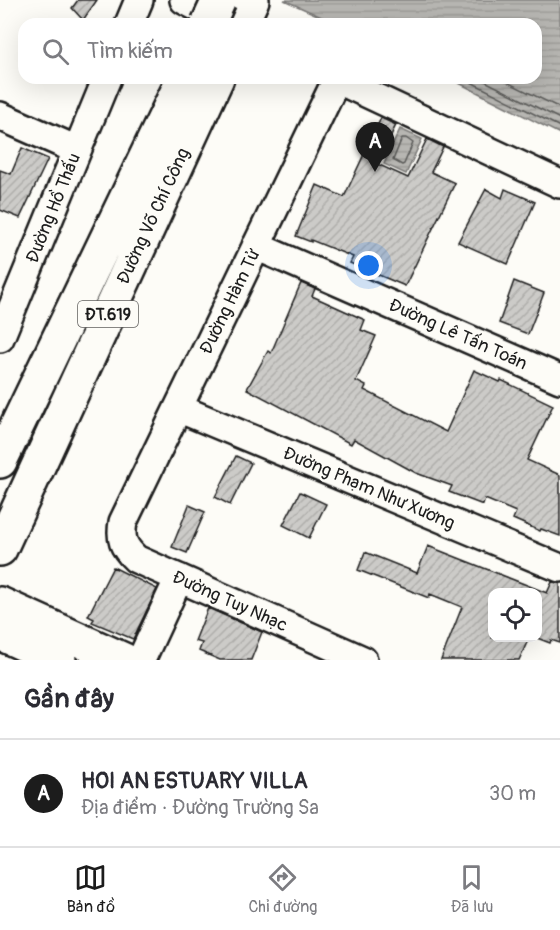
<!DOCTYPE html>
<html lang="vi">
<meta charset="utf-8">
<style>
:root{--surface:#fff;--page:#f2f2f3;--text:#2b2b33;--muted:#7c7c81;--line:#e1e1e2;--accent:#1c1c1c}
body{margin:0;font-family:Pangolin,sans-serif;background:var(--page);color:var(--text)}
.controls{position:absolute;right:18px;bottom:18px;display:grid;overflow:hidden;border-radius:12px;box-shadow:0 6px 24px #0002}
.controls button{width:54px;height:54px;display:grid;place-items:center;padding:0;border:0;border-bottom:2px solid var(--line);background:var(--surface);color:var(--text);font:30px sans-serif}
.you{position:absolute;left:369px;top:266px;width:21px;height:21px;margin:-15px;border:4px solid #fff;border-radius:50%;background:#1a73e8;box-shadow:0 0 0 9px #1a73e833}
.badge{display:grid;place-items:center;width:39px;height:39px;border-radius:50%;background:var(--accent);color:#fff;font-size:20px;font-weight:700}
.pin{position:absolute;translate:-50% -50px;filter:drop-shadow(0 2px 3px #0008)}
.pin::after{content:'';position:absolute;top:32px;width:21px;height:18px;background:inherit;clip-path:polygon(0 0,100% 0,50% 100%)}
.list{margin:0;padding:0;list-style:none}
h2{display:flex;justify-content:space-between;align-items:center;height:78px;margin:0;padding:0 24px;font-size:26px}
h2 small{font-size:20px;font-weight:400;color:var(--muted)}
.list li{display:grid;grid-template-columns:39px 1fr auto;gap:18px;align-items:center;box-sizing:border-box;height:108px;padding:0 24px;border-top:2px solid var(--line)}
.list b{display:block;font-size:22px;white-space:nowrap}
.list p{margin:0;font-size:20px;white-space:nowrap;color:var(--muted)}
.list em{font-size:20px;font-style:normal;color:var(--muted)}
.icon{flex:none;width:33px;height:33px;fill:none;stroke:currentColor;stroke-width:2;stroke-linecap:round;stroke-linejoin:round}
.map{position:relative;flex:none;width:560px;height:660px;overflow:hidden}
.search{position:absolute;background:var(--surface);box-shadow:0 6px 24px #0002;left:18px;right:18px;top:18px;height:66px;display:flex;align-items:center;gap:15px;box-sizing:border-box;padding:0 21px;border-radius:18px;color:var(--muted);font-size:22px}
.sheet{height:186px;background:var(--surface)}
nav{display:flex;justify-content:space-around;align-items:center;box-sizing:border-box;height:84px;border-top:2px solid var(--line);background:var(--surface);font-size:16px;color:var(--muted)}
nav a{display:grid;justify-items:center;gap:3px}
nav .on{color:var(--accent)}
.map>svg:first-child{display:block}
</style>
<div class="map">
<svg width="560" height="660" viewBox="0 0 560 660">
<defs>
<pattern id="water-rules" width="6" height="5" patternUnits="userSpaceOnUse" patternTransform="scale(1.5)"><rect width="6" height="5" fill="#b7b6b2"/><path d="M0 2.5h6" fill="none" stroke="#9d9c98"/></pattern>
<pattern id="building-hatch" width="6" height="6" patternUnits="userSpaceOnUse" patternTransform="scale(1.5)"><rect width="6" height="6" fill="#cccbc8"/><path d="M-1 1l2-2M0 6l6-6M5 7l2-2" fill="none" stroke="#afaeab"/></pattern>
</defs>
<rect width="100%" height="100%" fill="#fdfcf7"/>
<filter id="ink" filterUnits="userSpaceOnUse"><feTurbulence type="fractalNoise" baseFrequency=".0167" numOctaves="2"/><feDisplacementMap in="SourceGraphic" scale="12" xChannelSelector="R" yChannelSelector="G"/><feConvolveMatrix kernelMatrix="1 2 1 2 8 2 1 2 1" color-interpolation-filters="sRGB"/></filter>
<g filter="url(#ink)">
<path fill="url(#water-rules)" stroke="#797876" stroke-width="1.5" d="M 284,0 L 560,0 L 560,134 L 449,78 L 536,78 L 536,24 L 337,24 Z
M 400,129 L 422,139 L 406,174 L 384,164 Z"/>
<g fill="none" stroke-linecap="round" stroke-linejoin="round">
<path stroke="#5a5a58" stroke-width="1.5" d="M 463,78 L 560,127
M 479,78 L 560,119
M 499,78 L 560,108
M 402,138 L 406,138 L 413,143 L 404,164 L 402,165 L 393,160 Z"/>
</g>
<path fill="url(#building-hatch)" stroke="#1c1c1c" stroke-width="1.5" d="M 78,0 L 97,0 L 83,20 L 72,8 Z
M 381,118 L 396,125 L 377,164 L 408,178 L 427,139 L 443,147 L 431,172 L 455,183 L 405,286 L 350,263 L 353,257 L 311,240 L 311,242 L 296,236 L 317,185 L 344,197 Z
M 22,148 L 48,159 L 20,218 L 0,210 L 0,170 L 11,174 Z
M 486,189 L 502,198 L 505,189 L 535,202 L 508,264 L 458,242 Z
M 514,281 L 544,293 L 528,334 L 499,323 Z
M 301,283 L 315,289 L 312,296 L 365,320 L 361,330 L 376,336 L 356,381 L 366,386 L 364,390 L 446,432 L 474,370 L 500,382 L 501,380 L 553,405 L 527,460 L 560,475 L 560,536 L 541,529 L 540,531 L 513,519 L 516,512 L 485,499 L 483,505 L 449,492 L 452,486 L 416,473 L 354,439 L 351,444 L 247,389 L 268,351 L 271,353 Z
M 236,456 L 251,463 L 230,505 L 215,497 Z
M 300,492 L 326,504 L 309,538 L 283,525 Z
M 189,505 L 205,512 L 187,553 L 172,547 Z
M 428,546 L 547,593 L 552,582 L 560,583 L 560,643 L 551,640 L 550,643 L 537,638 L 537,592 L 492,592 L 492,638 L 529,638 L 519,660 L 441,660 L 462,607 L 430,594 L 429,598 L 358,570 L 365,552 L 417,573 Z
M 113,567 L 157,589 L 133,639 L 92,622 L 94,619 L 88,616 Z
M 208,608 L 262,632 L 251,660 L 220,660 L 199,651 L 202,643 L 195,641 Z"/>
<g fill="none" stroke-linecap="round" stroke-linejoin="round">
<g stroke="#1c1c1c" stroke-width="32">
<path id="minor" d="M 184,0 L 230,24
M 129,24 L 139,0
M 334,78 L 560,184
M 337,79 L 123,522 C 120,539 123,547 136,559 L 363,660
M 0,116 L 77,150
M 256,246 L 560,379
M 0,338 L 107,78
M 178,408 L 560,568
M 141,660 L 179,578"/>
</g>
<g stroke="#1c1c1c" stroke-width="38">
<path id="major" d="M 241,24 L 252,0
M 0,461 L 184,78
M 0,549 L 217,78
M 0,604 L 124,660
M 0,633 L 59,660"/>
</g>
<use href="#minor" stroke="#fdfcf7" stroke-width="27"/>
<use href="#major" stroke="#fdfcf7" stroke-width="33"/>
<g stroke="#1c1c1c" stroke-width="38" stroke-linecap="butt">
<path id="major-bridge" d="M 208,24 L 219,0"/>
</g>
<use href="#major-bridge" stroke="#fdfcf7" stroke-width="33"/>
</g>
</g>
<g text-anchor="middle" stroke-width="4.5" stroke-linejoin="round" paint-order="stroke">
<rect fill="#fdfcf7" stroke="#605f5e" stroke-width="1.5" x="78" y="301" width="60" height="26" rx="4.5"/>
<g font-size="16" font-weight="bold" fill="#1c1c1c">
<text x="108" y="320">ĐT.619</text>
</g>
<g font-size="18" fill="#1c1c1c" stroke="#fdfcf7">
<text transform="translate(53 208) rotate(-68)" y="6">Đường Hồ Thấu</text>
<text transform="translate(153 216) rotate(-65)" y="6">Đường Võ Chí Công</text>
<text transform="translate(230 301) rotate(-64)" y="6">Đường Hàm Tử</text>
<text transform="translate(458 334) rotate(24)" y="6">Đường Lê Tấn Toán</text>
<text transform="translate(369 488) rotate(23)" y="6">Đường Phạm Như Xương</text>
<text transform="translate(230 601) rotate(24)" y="6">Đường Tuy Nhạc</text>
</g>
</g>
</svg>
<div class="controls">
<button><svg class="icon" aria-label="locate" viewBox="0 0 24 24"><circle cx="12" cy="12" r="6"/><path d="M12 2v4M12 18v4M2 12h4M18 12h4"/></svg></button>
</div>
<div class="you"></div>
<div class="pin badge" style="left:375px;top:172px">A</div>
<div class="search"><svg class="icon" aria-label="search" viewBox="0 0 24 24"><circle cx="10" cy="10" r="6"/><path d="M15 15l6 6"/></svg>Tìm kiếm</div>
</div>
<section class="sheet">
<h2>Gần đây<small></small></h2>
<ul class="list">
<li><span class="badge">A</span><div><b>HOI AN ESTUARY VILLA</b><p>Địa điểm · Đường Trường Sa</p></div><em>30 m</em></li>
</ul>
</section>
<nav>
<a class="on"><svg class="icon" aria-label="map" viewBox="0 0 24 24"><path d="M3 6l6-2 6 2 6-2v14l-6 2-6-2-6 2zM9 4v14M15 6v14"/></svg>Bản đồ</a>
<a><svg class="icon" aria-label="directions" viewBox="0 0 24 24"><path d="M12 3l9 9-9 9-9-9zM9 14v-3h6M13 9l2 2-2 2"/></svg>Chỉ đường</a>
<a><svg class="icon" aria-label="saved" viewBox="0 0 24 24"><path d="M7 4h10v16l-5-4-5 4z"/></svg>Đã lưu</a>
</nav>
